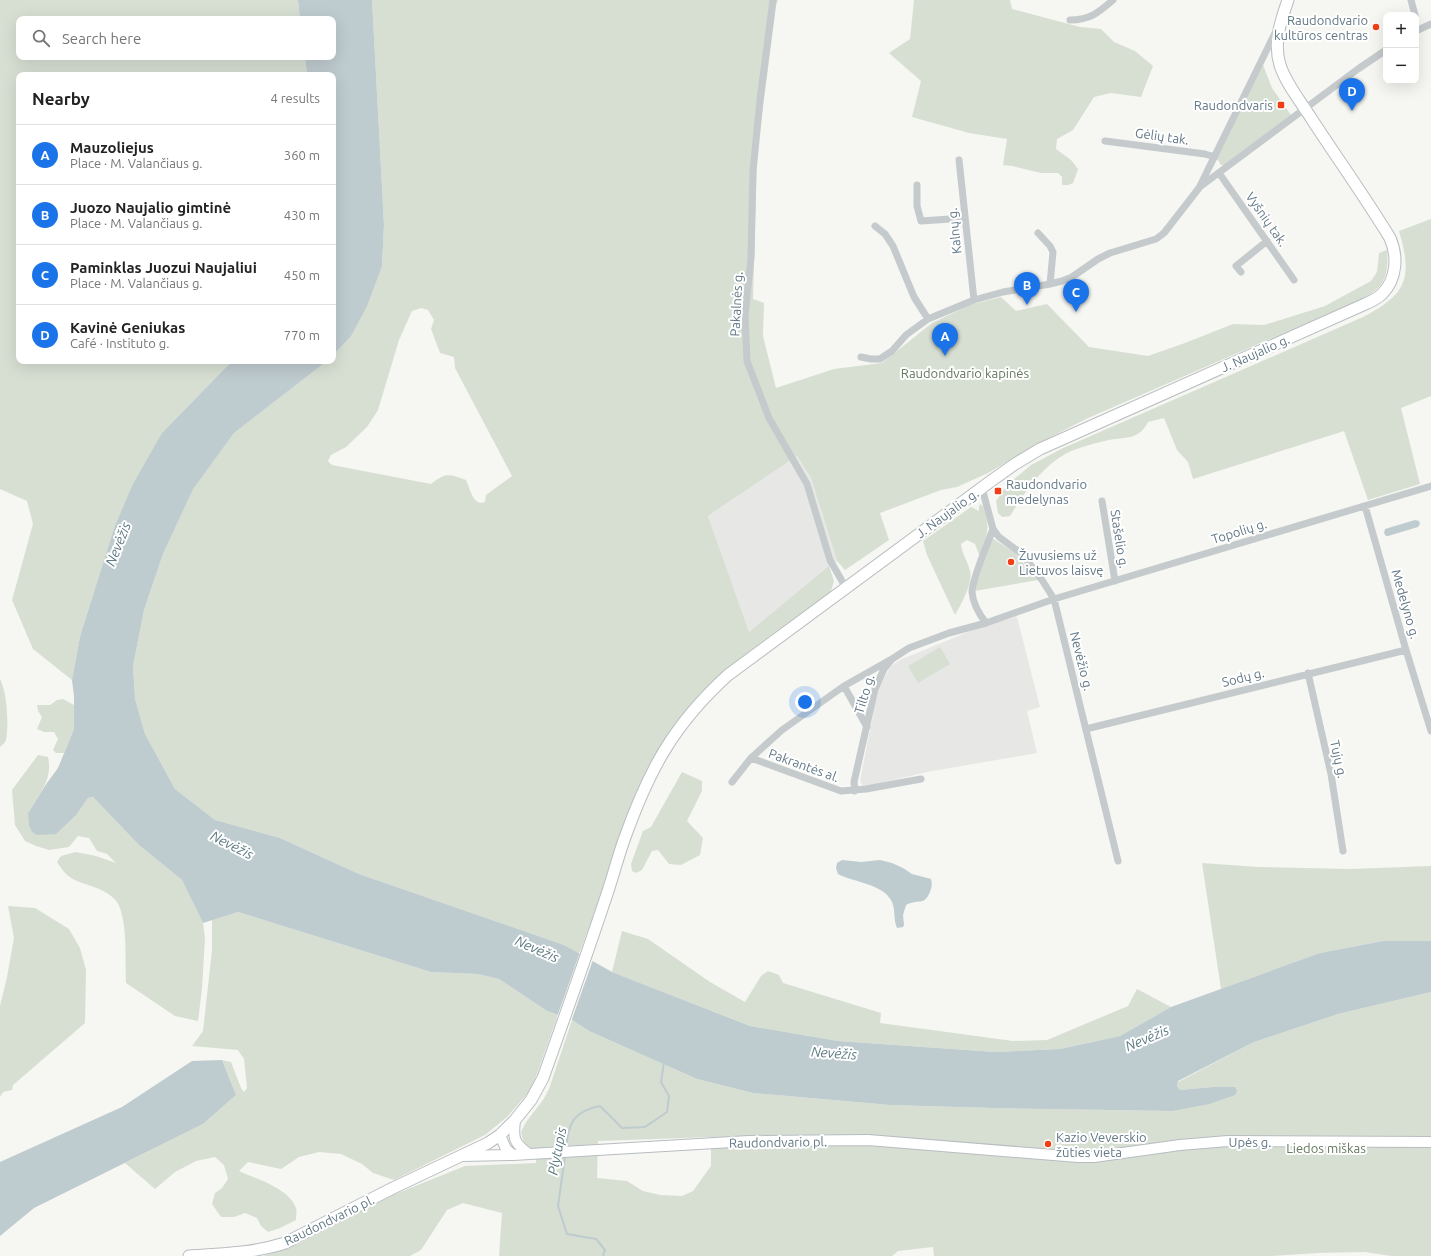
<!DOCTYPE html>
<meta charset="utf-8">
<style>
:root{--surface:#fff;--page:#f2f2f2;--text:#222;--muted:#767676;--line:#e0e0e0;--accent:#1a73e8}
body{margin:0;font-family:Ubuntu,sans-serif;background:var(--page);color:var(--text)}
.controls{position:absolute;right:12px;top:12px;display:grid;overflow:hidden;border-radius:8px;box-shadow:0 4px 16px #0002}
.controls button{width:36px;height:36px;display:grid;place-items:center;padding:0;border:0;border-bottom:1px solid var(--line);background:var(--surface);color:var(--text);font:20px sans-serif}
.you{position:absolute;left:805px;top:702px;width:14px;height:14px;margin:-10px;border:3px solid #fff;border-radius:50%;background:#1a73e8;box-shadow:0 0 0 6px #1a73e833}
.badge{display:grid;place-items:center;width:26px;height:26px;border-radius:50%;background:var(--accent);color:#fff;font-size:13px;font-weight:700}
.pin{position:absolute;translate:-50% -33px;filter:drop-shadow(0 1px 2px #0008)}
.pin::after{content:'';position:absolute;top:21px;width:14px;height:12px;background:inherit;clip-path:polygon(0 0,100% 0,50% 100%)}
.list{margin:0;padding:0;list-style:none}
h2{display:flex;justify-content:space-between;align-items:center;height:52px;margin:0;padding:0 16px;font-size:17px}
h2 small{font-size:13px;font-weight:400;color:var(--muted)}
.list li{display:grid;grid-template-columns:26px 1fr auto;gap:12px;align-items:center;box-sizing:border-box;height:60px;padding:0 16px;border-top:1px solid var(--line)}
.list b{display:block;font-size:15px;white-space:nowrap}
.list p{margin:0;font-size:13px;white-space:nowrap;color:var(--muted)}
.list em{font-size:13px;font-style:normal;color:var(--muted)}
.icon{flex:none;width:22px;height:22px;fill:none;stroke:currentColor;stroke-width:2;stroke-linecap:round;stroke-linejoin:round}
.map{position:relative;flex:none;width:1431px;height:1256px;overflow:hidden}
.search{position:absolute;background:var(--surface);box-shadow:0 4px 16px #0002;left:16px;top:16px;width:320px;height:44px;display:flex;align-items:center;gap:10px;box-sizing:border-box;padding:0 14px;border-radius:8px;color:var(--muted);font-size:15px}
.panel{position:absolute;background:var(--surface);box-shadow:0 4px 16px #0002;left:16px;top:72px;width:320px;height:292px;border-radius:8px}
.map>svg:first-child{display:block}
</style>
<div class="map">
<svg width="1431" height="1256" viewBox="0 0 1431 1256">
<rect width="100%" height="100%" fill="#f6f6f2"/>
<path fill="#e7e8e6" d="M 797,456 L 811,478 L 837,561 L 749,633 L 708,516 Z
M 1017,617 L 1040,707 L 1027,711 L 1037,753 L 927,772 L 864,787 L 860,781 L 878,689 L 891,666 L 900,660 L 980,627 Z"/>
<path fill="#d7dfd3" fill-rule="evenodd" d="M 0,0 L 298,0 L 300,19 L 19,19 L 19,57 L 305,57 L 307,75 L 19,75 L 19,361 L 232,361 L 162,433 L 80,637 L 72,680 L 33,649 L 12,600 L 33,524 L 27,501 L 0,489 Z
M 372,0 L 778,0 L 776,6 L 757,154 L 753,299 L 764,303 L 763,336 L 776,388 L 834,369 L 882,363 L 932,323 L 970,305 L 1001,297 L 1016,311 L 1047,304 L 1089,347 L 1148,356 L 1185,343 L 1233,324 L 1264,325 L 1325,306 L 1371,281 L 1377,272 L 1379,253 L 1387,250 C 1388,262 1388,277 1379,287 C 1375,291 1369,295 1364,298 L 1086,419 L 1035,445 L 988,473 L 957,487 L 941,490 L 880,513 L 889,540 L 845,570 L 837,561 L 811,478 L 797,456 L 708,516 L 749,632 L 829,566 L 834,581 L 830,594 C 780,629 715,670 679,719 C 634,779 615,852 593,922 L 591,922 L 579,954 L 564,945 L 359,874 L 280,838 L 215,820 L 175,789 L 145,734 L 135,699 L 133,666 L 144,610 L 163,554 L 193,488 L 234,433 L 327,361 L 333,361 L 333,355 L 351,335 L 382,266 L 384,225 ZM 421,308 L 428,310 L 434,320 L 431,329 L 440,353 L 454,357 L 455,368 L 512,476 L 486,495 L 485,502 C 473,507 470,488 466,480 C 449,474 446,472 431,484 L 332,465 L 328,461 L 331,455 L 346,447 L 367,427 L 378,410 L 399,340 L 412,311 Z
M 914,0 L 1010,0 L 1012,9 L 1080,27 L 1101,29 L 1114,42 L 1135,51 L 1153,66 L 1141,97 L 1111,93 L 1094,97 L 1073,130 L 1057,139 L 1056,149 L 1071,160 L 1078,169 L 1073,183 L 1068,185 L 1062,185 L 1062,177 L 1058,173 L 1041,173 L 1012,166 L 1003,165 L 1007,139 L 969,133 L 912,117 L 921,81 L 889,53 L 910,39 Z
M 1263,65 L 1272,88 L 1291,115 L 1224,165 L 1221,165 L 1218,160 L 1219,154 Z
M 1431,219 L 1431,396 L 1401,408 L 1420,484 L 1368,500 L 1344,431 L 1193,479 L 1188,462 L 1177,450 L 1164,418 L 1148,422 C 1139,440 1126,437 1109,440 C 1098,442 1077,448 1067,453 C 1042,466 1024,493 1010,516 L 1002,517 L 998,513 L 996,501 L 1007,485 L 1031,465 L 1061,449 L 1363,317 C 1407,294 1413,278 1399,231 Z
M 980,504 L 983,506 C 991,529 987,534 980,557 L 975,544 L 967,540 L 961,544 C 962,554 968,562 970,571 C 973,583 961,605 955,615 L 927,555 L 923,541 L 971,507 L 979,511 L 979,507 Z
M 992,538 L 1015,553 L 1038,580 L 975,591 L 976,584 Z
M 940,647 L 950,664 L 918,683 L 908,666 Z
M 0,679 C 7,692 9,725 6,740 C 5,743 2,745 0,747 Z
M 63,699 L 74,705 L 74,729 L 64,753 L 56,753 L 53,750 L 58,739 L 54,732 L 44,732 L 37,729 L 42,717 L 38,711 L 37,705 L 50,705 L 57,700 Z
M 38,755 L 48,757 C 53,781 39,794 28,813 L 77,814 L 88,798 L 93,797 L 139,845 L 182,880 L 203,923 L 205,938 L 202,989 L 198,1021 L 175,1016 L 126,983 C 125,962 128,919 117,902 C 111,894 102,890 94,887 C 75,880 69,881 57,862 L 61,856 L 76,852 L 96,856 L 116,863 L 107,854 L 97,851 L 89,838 L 78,836 L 69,847 L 49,850 L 36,846 L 25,841 L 15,825 L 12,790 Z
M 682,772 L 702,781 L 702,791 L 687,821 L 703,838 L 700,855 L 681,865 L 669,864 L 658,850 L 652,851 L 642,870 L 636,873 L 632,871 L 631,864 L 643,831 L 651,827 Z
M 1202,863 L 1258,867 L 1350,869 L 1431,866 L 1431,941 L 1383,941 L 1320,953 L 1221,989 Z
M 8,906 L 35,908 L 69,929 L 80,948 L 86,970 L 85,1023 L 13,1085 L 12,1090 L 3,1092 L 0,1097 L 0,1006 L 7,977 L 14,938 Z
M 238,912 L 431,972 L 478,974 L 499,979 L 547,1011 L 558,1015 L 534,1082 L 528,1093 L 507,1117 L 485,1135 L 394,1180 L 373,1173 L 362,1164 L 341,1154 L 319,1152 L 299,1157 L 281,1169 L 248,1162 L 239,1171 C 256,1179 289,1188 296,1208 C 297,1211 296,1217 296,1220 L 280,1228 L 268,1232 L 261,1226 L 257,1218 L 245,1213 L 234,1217 L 221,1217 L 212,1204 L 215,1193 L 222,1188 L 228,1179 L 224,1165 L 215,1157 L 196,1161 L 175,1172 L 155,1189 L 125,1163 L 203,1124 L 236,1095 L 222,1060 L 231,1062 L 241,1088 L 244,1092 L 247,1088 L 244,1059 L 238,1050 L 192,1046 L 203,1031 L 212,950 L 212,920 Z
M 622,931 L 648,939 L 710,982 L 745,1002 L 761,976 L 768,971 L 779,975 L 783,983 L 881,1013 L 880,1023 L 1013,1041 L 1047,1040 L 1128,1006 L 1137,989 L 1171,1007 L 1120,1036 L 1060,1049 L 995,1052 L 838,1041 L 750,1026 L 612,972 Z
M 1431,992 L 1431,1256 L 1391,1256 L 1365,1252 L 1318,1253 L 1272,1256 L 934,1256 L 933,1247 L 898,1251 L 892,1256 L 499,1256 L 502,1213 L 463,1203 L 447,1210 L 421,1250 L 410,1256 L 263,1256 L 298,1244 L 393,1195 L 465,1166 L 536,1163 L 537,1149 L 532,1150 L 524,1144 L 521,1132 L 526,1122 L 543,1100 L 549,1089 L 572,1020 L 589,1031 L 697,1079 L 753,1093 L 890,1105 L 992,1108 L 1172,1111 L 1235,1087 L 1213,1087 L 1180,1090 L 1177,1086 L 1178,1082 L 1254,1042 L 1338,1014 ZM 711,1137 L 711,1166 L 693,1191 L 682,1196 L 660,1195 L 643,1191 L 627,1181 L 597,1178 L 598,1141 Z"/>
<path fill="#becbcf" d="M 298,0 L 372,0 L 384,225 L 382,266 L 367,306 L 351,336 L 333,355 L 333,75 L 307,75 L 305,57 L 333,57 L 333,19 L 300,19 Z
M 232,361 L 327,361 L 234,433 L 193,489 L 163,554 L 144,610 L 133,666 L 135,699 L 145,734 L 175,789 L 215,820 L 280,838 L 359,874 L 564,945 L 612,972 L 750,1026 L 838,1041 L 995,1052 L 1060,1049 L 1120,1036 L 1171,1007 L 1320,953 L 1383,941 L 1431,941 L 1431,992 L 1338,1014 L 1254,1042 L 1178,1081 L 1177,1086 L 1180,1090 L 1213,1087 L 1235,1087 L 1237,1091 L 1235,1095 L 1209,1104 L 1172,1111 L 992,1108 L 890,1105 L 753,1093 L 697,1079 L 589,1031 L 572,1020 L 547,1011 L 499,979 L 478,974 L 431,972 L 238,912 L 203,923 L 182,880 L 139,845 L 93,797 L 88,798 L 77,814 L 56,834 L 37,835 L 32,832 L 29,825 L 28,813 L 47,783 L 58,768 L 74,729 L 74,696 L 72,680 L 80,637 L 115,526 L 133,484 L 162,433 Z
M 1415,520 L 1419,521 L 1420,524 L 1418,527 L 1388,536 L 1386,536 L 1384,533 L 1385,529 Z
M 842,860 L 861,862 L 880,860 L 892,863 L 903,868 L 912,874 L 931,879 C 932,883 932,885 931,889 C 925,907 920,898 906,905 L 903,915 L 904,925 L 903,927 L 897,928 C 893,919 896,908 891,900 C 882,884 853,882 838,874 L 836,868 L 837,863 Z
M 222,1060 L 236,1095 L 203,1124 L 34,1208 L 0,1236 L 0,1162 L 122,1107 L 192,1061 Z"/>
<path fill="#f6f6f2" d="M 580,952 L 593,960 L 571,1022 L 557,1017 Z"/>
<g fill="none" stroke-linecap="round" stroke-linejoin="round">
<path stroke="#becbcf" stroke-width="2" d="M 566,1149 C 568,1124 573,1111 600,1106 L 622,1128 L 645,1127 L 667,1112 L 669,1096 L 661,1082 L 664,1062
M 565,1156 L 558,1206 L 567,1234 L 596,1239 L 605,1250 L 603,1256"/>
<g stroke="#b7bdc1" stroke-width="12">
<path id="secondary" d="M 515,1120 C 513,1137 513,1143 529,1154
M 500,1135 L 506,1149 L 513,1155
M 462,1156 L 513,1155 L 749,1141 L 868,1140 L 1078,1157 L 1094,1157 L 1180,1145 L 1228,1141 L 1431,1142"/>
</g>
<g stroke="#b8bdc0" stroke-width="13">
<path id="primary" d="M 189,1256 C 222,1254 254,1253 285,1243 L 393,1188 L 488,1143 L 500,1135 L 515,1120 L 531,1100 L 543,1078 C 564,1019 585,960 605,900 C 612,880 617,860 624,840 C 649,770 673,725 728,675 L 991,481 L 1015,464 L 1040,449 L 1363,305 C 1370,302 1377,299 1382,294 C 1397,279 1398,256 1390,238 C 1365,197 1337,158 1311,118 C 1301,102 1286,84 1280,65 C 1273,43 1281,20 1288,0"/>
</g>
<path stroke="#c5cacc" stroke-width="7" d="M 773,0 L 760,100 L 753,171 L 751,258 L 745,316 L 747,361 L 769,418 L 807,484 L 830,560 L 846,588
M 1411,0 L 1415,15
M 1070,20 C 1090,20 1098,13 1113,0
M 1416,31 L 1431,24
M 1105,141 L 1205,154 L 1215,157
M 959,160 L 974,300
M 1219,173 L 1294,280
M 917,185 L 917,206 L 921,221 L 965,218
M 1201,186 L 1358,69 L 1386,50
M 875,226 L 885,234 L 893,246 L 914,297 L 928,319
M 1038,233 L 1050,246 L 1053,252 L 1050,284
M 1241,272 L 1236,266 L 1267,241
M 861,357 L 871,359 L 880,359 L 892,351 L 906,335 L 928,319 L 974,300 L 1003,292 L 1050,284 L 1062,281 L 1072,277 L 1098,259 L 1110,253 L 1156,239 L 1164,233 L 1199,188 L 1276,31
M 982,488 L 993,529 L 999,537 L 1022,554 L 1042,580 L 1054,599 L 1118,861
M 1102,501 L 1115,581
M 1365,506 L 1406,650 L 1431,731
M 986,623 C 979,614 973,604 972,592 C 972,579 988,543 993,529
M 1308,673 L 1331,774 L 1343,851
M 844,686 L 867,727
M 1086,729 L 1406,650
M 751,758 L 841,791 L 866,789 L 921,779
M 732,782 L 751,758 L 782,730 L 844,686 L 890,660
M 855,791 L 854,782 L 875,689 L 884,669 L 892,659 L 909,648 L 949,633 L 986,623 L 1054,599 L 1431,486"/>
<use href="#secondary" stroke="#fff" stroke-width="10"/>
<use href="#primary" stroke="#fff" stroke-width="11"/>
</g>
<g fill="#f23e16" stroke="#fff" stroke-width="1.5">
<circle cx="1376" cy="27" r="4"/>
<rect x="1277" y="101" width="8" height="8" rx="2"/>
<rect x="994" y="487" width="8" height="8" rx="2"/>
<circle cx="1011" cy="562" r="4"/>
<circle cx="1048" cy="1144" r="4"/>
</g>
<g text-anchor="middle" stroke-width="4" stroke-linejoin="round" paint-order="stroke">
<g font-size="13" fill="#627886" stroke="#fff" text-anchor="start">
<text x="1368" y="25" text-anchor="end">Raudondvario<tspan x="1368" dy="15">kultūros centras</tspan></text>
<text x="1273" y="110" text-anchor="end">Raudondvaris</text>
<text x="1006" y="489">Raudondvario<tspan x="1006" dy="15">medelynas</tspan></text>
<text x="1019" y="560">Žuvusiems už<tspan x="1019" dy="15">Lietuvos laisvę</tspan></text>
<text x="1056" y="1142">Kazio Veverskio<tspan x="1056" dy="15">žūties vieta</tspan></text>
</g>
<g font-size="13" fill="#627886" stroke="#fff">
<text transform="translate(1162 136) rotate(8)" y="5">Gėlių tak.</text>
<text transform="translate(1267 219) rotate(55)" y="5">Vyšnių tak.</text>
<text transform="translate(954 231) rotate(-96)" y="5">Kalnų g.</text>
<text transform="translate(736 304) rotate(-87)" y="5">Pakalnės g.</text>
<text transform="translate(1255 353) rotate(-24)" y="5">J. Naujalio g.</text>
<text transform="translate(947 513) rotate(-36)" y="5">J. Naujalio g.</text>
<text transform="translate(1239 531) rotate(-17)" y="5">Topolių g.</text>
<text transform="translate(1120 539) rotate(81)" y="5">Stašelio g.</text>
<text transform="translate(1406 604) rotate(74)" y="5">Medelyno g.</text>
<text transform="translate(1082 661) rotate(76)" y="5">Nevėžio g.</text>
<text transform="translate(1243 677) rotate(-14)" y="5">Sodų g.</text>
<text transform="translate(864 694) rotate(-73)" y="5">Tilto g.</text>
<text transform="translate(1339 759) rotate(78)" y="5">Tujų g.</text>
<text transform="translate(804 765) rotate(20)" y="5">Pakrantės al.</text>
<text transform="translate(778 1142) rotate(-1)" y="5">Raudondvario pl.</text>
<text x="1250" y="1147">Upės g.</text>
<text transform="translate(329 1220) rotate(-26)" y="5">Raudondvario pl.</text>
</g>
<g font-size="13" fill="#65785e" stroke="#fff">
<text x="965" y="378">Raudondvario kapinės</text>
<text x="1326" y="1153">Liedos miškas</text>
</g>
<g font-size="14" font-style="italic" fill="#5e7b83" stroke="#fff">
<text transform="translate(118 544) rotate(-68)" y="5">Nevėžis</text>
<text transform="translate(232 845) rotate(27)" y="5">Nevėžis</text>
<text transform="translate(537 949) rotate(24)" y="5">Nevėžis</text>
<text transform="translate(1147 1038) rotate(-23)" y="5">Nevėžis</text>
<text transform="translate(834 1053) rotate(4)" y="5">Nevėžis</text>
<text transform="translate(557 1151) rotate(-79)" y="5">Plytupis</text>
</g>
</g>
</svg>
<div class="controls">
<button>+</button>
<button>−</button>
</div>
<div class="you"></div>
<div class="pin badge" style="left:945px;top:356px">A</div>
<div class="pin badge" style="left:1027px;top:305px">B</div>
<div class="pin badge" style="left:1076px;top:312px">C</div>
<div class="pin badge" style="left:1352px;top:111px">D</div>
<div class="search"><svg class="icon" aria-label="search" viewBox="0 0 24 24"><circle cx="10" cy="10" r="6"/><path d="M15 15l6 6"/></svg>Search here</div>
<section class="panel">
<h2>Nearby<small>4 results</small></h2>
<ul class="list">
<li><span class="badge">A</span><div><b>Mauzoliejus</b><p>Place · M. Valančiaus g.</p></div><em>360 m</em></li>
<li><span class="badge">B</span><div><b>Juozo Naujalio gimtinė</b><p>Place · M. Valančiaus g.</p></div><em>430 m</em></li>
<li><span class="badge">C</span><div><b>Paminklas Juozui Naujaliui</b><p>Place · M. Valančiaus g.</p></div><em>450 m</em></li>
<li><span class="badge">D</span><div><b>Kavinė Geniukas</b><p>Café · Instituto g.</p></div><em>770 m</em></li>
</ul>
</section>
</div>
